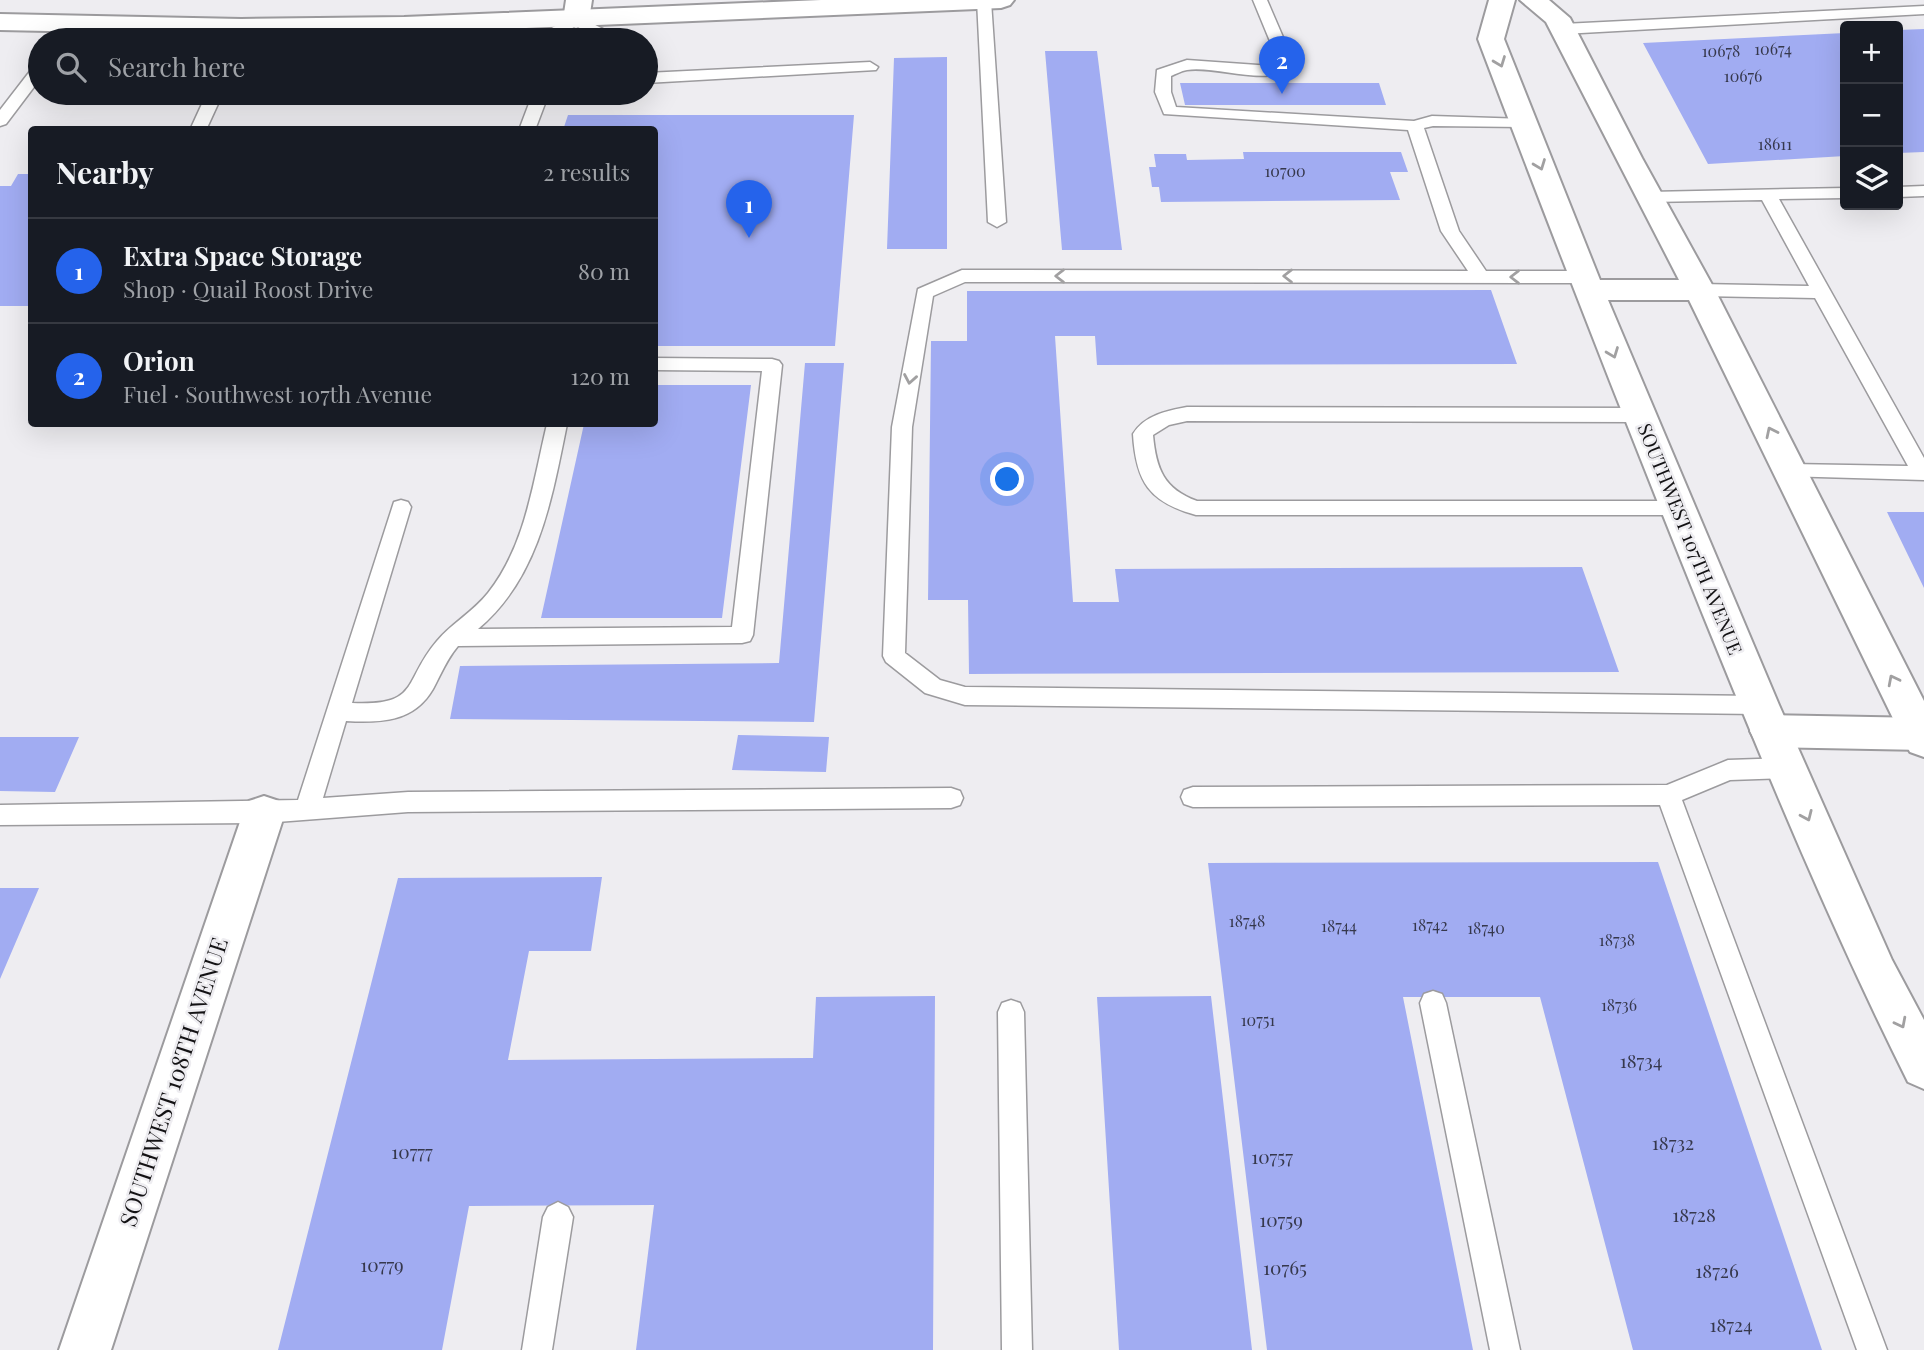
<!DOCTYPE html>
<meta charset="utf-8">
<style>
:root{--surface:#171b24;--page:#242831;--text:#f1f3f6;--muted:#9ea1a6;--line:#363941;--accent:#2563eb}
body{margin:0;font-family:"Playfair Display",serif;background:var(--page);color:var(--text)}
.controls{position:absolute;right:21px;top:21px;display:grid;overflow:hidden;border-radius:7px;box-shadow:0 7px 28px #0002}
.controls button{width:63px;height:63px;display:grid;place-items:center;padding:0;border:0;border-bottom:2px solid var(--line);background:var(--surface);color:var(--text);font:35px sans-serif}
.you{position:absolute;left:1008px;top:480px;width:24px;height:24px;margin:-18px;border:5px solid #fff;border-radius:50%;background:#1a73e8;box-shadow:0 0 0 10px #1a73e833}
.badge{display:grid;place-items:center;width:46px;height:46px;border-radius:50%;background:var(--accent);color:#fff;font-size:23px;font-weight:700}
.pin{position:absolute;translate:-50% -58px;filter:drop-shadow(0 2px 4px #0008)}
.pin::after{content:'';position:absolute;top:37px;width:24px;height:21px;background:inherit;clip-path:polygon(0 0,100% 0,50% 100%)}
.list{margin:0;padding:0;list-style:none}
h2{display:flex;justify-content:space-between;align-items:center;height:91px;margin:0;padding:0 28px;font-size:30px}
h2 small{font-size:23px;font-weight:400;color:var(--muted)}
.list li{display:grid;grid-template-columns:46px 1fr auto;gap:21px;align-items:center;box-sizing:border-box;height:105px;padding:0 28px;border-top:2px solid var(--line)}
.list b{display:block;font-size:26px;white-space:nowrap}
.list p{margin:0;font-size:23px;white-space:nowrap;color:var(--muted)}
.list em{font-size:23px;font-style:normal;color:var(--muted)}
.icon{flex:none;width:38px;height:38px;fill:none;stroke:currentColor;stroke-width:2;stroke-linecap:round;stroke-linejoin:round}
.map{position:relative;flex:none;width:1924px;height:1350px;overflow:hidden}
.search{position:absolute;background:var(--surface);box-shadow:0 7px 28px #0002;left:28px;top:28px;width:630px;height:77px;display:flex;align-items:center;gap:18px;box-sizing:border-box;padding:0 24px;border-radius:38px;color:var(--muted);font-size:26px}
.panel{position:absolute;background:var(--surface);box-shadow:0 7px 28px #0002;left:28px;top:126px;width:630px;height:301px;border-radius:7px}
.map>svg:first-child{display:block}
</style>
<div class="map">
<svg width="1924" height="1350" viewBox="0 0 1924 1350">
<rect width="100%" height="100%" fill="#eeedf1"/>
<path fill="#a1acf2" d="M 1924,29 L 1924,152 L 1898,153 L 1898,30 Z
M 1845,33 L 1845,156 L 1708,164 L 1643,43 Z
M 1045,51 L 1097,51 L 1122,250 L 1062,250 Z
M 947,57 L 947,249 L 887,249 L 894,58 Z
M 1180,83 L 1379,83 L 1386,105 L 1185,105 Z
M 568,115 L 854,115 L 835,346 L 654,346 L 654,130 L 563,130 Z
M 1243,152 L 1401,152 L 1408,172 L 1390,172 L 1400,200 L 1161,202 L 1159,187 L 1152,187 L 1149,167 L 1156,167 L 1154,154 L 1186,154 L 1187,160 L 1244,159 Z
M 18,174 L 32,174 L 32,306 L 0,306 L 0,186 L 11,186 Z
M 1491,290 L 1517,364 L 1097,365 L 1095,336 L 1055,336 L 1073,602 L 1119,602 L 1115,569 L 1582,567 L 1619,672 L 969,674 L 968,600 L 928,600 L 931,341 L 967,341 L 967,291 Z
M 805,363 L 844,363 L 814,722 L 450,719 L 460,666 L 779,663 Z
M 654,385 L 751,385 L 722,618 L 541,618 L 584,424 L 654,424 Z
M 1887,512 L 1924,512 L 1924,588 Z
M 738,735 L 829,737 L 826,772 L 732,770 Z
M 0,737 L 79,737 L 55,792 L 0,791 Z
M 1658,862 L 1822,1350 L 1633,1350 L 1540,997 L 1403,997 L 1473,1350 L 1267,1350 L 1208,863 Z
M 602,877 L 591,951 L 529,951 L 508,1060 L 813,1058 L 816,997 L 935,996 L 933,1350 L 636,1350 L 654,1205 L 469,1206 L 442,1350 L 278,1350 L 398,878 Z
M 0,888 L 39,888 L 0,979 Z
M 1211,996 L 1252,1350 L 1119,1350 L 1097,997 Z"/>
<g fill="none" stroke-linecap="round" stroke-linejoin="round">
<g stroke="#9c9b9e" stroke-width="3">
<path id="service" d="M 977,0 L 991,1 L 1006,222 L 997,227 L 988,222 Z
M 1253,0 L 1267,0 L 1295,65 C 1273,89 1216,65 1187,70 C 1181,71 1176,74 1171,76 L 1171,92 L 1176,107 L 1414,121 L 1432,116 L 1530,119 L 1532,122 L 1524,127 L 1433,126 L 1424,128 L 1459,231 L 1486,271 L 1584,271 L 1593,277 L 1584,283 L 965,282 L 933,296 L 912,427 L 905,653 L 940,680 L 965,687 L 1759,696 L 1767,699 L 1771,705 L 1767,711 L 1759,714 L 965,705 L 925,693 L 886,662 L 883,656 L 892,427 L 918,289 L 962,270 L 1468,271 L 1441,231 L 1408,130 L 1164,114 L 1155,92 L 1157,70 L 1187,60 L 1273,66 L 1279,63 Z
M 1924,6 L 1924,14 L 1563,34 L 1555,29 L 1563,24 Z
M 576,15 L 603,29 L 604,40 L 590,40 L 590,34 L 576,26 L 560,35 L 558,40 L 544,40 L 548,30 Z
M 71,19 L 79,24 L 68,40 L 54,40 L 66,21 Z
M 241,22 L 249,27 L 243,40 L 229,40 L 236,24 Z
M 870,62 L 878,67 L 876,70 L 646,83 L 646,73 Z
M 40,64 L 40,79 L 6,124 L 0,126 L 0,110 L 34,66 Z
M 207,93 L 223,93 L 206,130 L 190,130 Z
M 533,93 L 549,93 L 535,130 L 519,130 Z
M 1924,186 L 1924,196 L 1898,197 L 1898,187 Z
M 1845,188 L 1845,198 L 1779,199 L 1924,458 L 1924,480 L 1783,476 L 1780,471 L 1783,466 L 1790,464 L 1908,466 L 1815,298 L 1700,296 L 1691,290 L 1700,284 L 1809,286 L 1762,200 L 1649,202 L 1640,197 L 1649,192 Z
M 654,358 L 772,359 L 779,361 L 782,365 L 753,635 L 750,641 L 742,643 L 458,646 C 447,659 441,674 433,689 C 414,722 381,723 346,721 L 323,798 L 408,792 L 951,788 L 960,791 L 963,798 L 960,805 L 951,808 L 408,812 L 264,823 L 0,825 L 0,805 L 298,800 L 394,502 L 401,500 L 408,502 L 411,507 L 352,703 C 421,706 402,682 437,641 C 452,623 473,612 488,593 C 526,545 533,482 547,424 L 567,424 C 552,498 539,578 478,629 L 732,627 L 762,371 L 654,370 Z
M 1187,407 L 1639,408 L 1646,410 L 1649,415 L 1646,420 L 1639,422 L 1187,421 L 1169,425 L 1153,435 C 1156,469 1164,489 1197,501 L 1678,501 L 1685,503 L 1688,508 L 1685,513 L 1678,515 L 1196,515 C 1149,502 1136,482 1133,434 C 1145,415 1166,411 1187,407 Z
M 1786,758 L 1794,761 L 1798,768 L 1794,775 L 1786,778 L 1730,780 L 1682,800 L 1887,1350 L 1857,1350 L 1660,805 L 1193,807 L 1184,804 L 1181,797 L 1184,790 L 1193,787 L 1667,785 L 1728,760 Z
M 1433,991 L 1442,994 L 1446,1003 L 1520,1350 L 1490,1350 L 1420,1003 L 1424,994 Z
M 1011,1000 L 1020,1003 L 1024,1012 L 1032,1350 L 1002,1350 L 998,1012 L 1002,1003 Z
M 558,1202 L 568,1207 L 573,1217 L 552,1350 L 522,1350 L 543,1217 L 548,1207 Z"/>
</g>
<g stroke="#9c9b9e" stroke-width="4">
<path id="minor" d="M 566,0 L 592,0 L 589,20 L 585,25 L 576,28 L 567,25 L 563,20 Z
M 1770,715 L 1924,718 L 1924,750 L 1770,747 L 1756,742 L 1750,731 L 1756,720 Z
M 264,796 L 279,801 L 285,813 L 111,1350 L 59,1350 L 243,813 L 249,801 Z"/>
</g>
<g stroke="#9c9b9e" stroke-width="4">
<path id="tertiary" d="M 1489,0 L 1515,0 L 1504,39 L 1600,280 L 1679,280 L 1546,22 L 1520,0 L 1549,0 L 1570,18 L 1642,158 L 1715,290 L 1924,701 L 1924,757 L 1910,752 L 1904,741 L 1689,300 L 1608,300 L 1779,705 L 1892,960 L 1924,1020 L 1924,1089 L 1908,1082 C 1832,930 1767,773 1703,615 C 1626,424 1551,232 1478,39 Z"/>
</g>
<g stroke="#9c9b9e" stroke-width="4">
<path id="secondary" d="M 821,0 L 1014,0 L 1010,5 L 1001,8 L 404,33 L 241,35 L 0,30 L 0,14 L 241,19 L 404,17 Z"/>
</g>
<use href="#service" fill="#fff" fill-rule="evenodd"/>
<use href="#minor" fill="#fff" fill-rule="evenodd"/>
<use href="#tertiary" fill="#fff" fill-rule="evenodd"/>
<use href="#secondary" fill="#fff" fill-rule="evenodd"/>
</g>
<defs><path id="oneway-chevron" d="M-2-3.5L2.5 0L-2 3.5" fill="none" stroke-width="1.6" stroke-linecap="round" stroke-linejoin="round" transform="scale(1.75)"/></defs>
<g stroke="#a1a0a1">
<use href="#oneway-chevron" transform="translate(1500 62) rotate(69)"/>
<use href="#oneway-chevron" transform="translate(1540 165) rotate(69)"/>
<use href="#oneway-chevron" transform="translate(1060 276) rotate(-180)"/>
<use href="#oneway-chevron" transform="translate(1288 276) rotate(-180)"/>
<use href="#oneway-chevron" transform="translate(1515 277) rotate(180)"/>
<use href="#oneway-chevron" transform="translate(1613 353) rotate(69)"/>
<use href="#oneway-chevron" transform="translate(910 379) rotate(100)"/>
<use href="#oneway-chevron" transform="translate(1771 432) rotate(-116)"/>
<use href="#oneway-chevron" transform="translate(1893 680) rotate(-117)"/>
<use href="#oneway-chevron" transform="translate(1807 816) rotate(66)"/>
<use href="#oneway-chevron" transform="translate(1901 1023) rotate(63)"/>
</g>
<g text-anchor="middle" stroke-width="5" stroke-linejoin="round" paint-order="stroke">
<g font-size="16" fill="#36384c">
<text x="1773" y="55">10674</text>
<text x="1721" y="57">10678</text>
<text x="1743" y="82">10676</text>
<text x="1775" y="150">18611</text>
<text x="1285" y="177">10700</text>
<text x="1247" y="927">18748</text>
<text x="1430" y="931">18742</text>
<text x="1339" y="932">18744</text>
<text x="1486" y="934">18740</text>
<text x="1617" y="946">18738</text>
<text x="1619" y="1011">18736</text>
<text x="1258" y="1026">10751</text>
</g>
<g font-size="19" fill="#131214" stroke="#eeedf1">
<text transform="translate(1690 539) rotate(68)" y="7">SOUTHWEST 107TH AVENUE</text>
</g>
<g font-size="19" fill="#36384c">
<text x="1641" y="1068">18734</text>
<text x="1673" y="1150">18732</text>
<text x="412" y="1159">10777</text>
<text x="1272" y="1164">10757</text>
<text x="1694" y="1222">18728</text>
<text x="1281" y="1227">10759</text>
<text x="382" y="1272">10779</text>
<text x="1285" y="1275">10765</text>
<text x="1717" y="1278">18726</text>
<text x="1731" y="1332">18724</text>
</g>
<g font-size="23" fill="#131214" stroke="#eeedf1">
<text transform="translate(174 1082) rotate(-72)" y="8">SOUTHWEST 108TH AVENUE</text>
</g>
</g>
</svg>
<div class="controls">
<button>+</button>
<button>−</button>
<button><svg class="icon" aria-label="layers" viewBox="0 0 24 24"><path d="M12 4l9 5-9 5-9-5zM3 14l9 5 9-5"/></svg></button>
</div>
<div class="you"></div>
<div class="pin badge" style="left:749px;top:238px">1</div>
<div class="pin badge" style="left:1282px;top:94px">2</div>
<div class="search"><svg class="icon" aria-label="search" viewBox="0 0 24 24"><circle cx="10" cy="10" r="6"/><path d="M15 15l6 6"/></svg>Search here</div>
<section class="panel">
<h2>Nearby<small>2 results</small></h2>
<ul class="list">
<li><span class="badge">1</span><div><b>Extra Space Storage</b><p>Shop · Quail Roost Drive</p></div><em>80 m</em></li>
<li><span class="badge">2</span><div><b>Orion</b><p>Fuel · Southwest 107th Avenue</p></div><em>120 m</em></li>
</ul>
</section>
</div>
